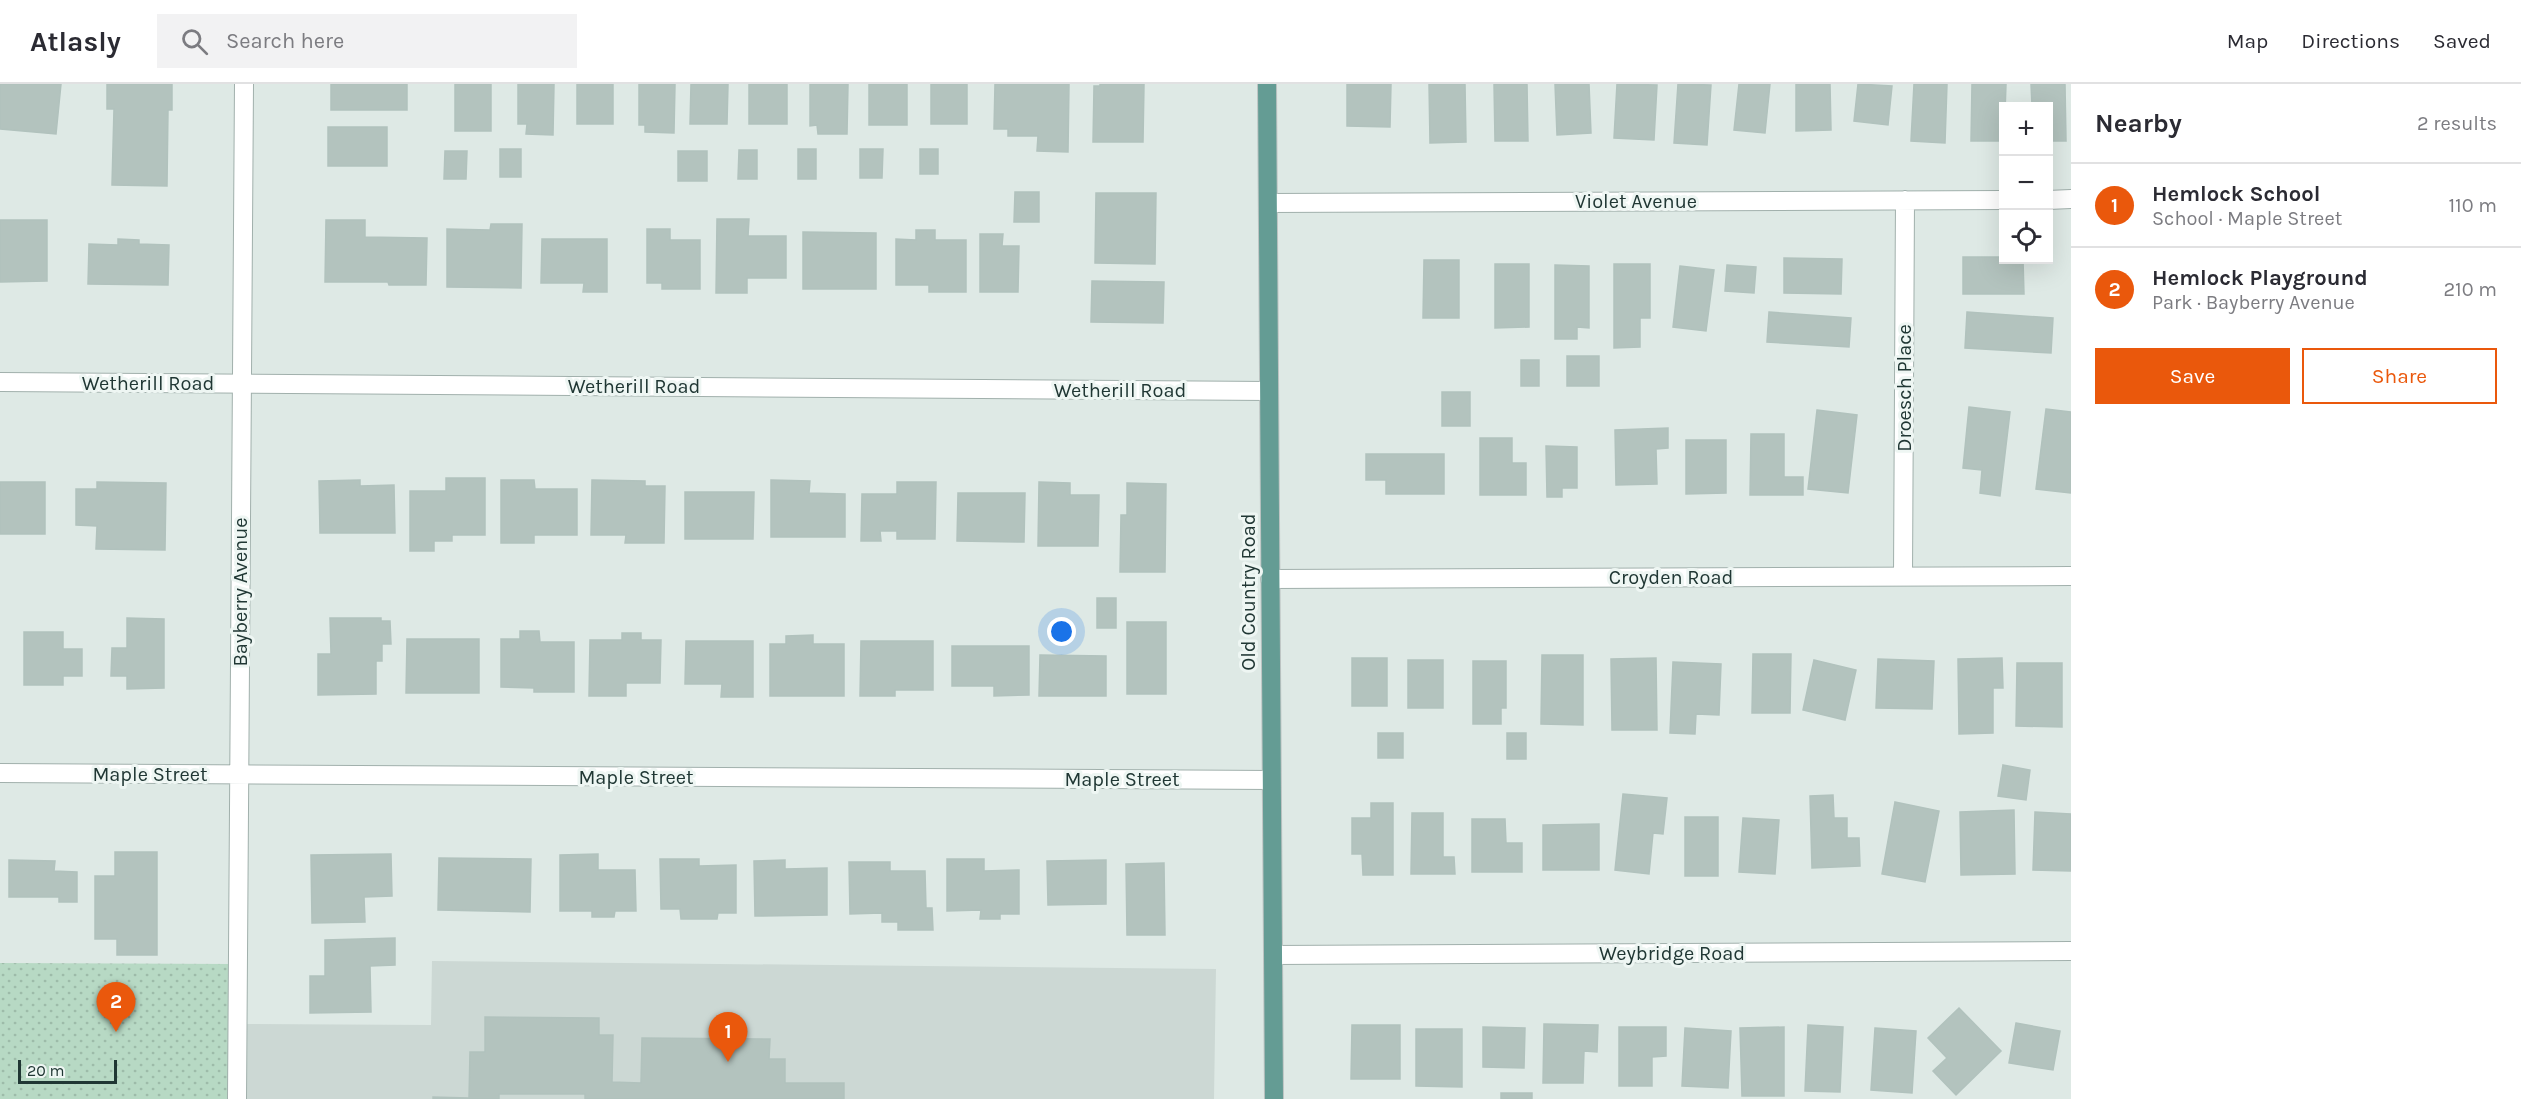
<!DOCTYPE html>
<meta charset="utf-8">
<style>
:root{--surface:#fff;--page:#f2f2f3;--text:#2b2b33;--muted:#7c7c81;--line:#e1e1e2;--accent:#ea580c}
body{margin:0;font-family:Karla,sans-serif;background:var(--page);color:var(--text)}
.controls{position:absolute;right:18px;top:18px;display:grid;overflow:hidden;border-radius:0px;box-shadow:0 6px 24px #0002}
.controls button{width:54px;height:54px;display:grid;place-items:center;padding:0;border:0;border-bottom:2px solid var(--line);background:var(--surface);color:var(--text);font:30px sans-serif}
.scale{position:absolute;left:18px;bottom:15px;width:99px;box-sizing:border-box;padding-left:6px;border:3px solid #203734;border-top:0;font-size:16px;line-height:21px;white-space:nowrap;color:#203734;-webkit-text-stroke:4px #eef6f3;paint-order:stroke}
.you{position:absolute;left:1062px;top:548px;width:21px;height:21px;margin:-15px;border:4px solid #fff;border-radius:50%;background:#1a73e8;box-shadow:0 0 0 9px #1a73e833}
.badge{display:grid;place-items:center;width:39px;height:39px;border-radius:50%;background:var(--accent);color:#fff;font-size:20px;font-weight:700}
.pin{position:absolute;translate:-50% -50px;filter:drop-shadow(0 2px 3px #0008)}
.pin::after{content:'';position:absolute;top:32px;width:21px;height:18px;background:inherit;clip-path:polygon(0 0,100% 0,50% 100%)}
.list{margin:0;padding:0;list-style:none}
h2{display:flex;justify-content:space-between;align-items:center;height:78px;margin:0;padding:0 24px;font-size:26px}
h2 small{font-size:20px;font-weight:400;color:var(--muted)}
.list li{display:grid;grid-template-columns:39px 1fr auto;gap:18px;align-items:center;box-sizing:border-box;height:84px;padding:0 24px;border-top:2px solid var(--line)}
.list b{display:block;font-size:22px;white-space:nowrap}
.list p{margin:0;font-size:20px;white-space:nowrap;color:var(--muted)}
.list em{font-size:20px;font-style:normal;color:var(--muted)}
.actions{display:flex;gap:12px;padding:18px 24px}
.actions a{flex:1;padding:14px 0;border:2px solid var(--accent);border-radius:0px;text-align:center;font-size:21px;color:var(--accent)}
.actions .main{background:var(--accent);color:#fff}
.icon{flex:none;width:33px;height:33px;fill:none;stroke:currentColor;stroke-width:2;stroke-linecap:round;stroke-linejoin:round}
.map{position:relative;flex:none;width:2071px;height:1015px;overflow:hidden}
header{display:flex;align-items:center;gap:36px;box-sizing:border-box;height:84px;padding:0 30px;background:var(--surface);border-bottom:2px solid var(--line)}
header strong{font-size:28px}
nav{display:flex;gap:33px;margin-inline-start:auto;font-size:21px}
.search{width:420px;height:54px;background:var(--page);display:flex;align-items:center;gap:15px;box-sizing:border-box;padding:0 21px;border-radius:0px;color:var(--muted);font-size:22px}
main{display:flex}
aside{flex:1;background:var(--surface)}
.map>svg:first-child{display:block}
</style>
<header>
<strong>Atlasly</strong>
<div class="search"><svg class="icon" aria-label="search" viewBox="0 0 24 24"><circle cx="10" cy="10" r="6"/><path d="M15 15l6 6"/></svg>Search here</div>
<nav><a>Map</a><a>Directions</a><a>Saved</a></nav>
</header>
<main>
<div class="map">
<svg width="2071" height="1015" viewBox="0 0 2071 1015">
<defs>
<pattern id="park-dots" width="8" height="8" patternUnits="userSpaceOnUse" patternTransform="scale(1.5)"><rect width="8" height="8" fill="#b7d9c4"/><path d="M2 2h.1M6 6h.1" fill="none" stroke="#9dbba9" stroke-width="1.8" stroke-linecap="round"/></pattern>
</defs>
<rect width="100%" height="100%" fill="#dee9e5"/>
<path fill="#ccd8d4" d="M 432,877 L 1216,885 L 1214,1015 L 240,1015 L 241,940 L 431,941 Z"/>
<path fill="url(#park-dots)" d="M 0,879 L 233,880 L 230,1015 L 0,1015 Z"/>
<path fill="#b3c3be" stroke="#b1c2bd" stroke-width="1.5" d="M 0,0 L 61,0 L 56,50 L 0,45 Z
M 107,0 L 172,0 L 172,26 L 168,26 L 167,102 L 112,101 L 114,25 L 107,25 Z
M 331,0 L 407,0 L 407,26 L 331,26 Z
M 455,0 L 491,0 L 491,47 L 455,47 Z
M 518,0 L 554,0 L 553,51 L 526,50 L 527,40 L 518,40 Z
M 577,0 L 613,0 L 613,40 L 577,40 Z
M 639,0 L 675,0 L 674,49 L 645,48 L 645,41 L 639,41 Z
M 691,0 L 728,0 L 727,40 L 690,40 Z
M 749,0 L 787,0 L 787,40 L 749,40 Z
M 810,0 L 848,0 L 847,50 L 818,50 L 817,41 L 810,42 Z
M 869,0 L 907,0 L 907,41 L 869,41 Z
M 931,0 L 967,0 L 967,40 L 931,40 Z
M 995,0 L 1069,0 L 1068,68 L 1037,67 L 1038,52 L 1008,52 L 1008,45 L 994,45 Z
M 1100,0 L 1144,0 L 1143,58 L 1093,58 L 1094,2 L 1100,2 Z
M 1347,0 L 1391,0 L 1390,43 L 1347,42 Z
M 1429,0 L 1465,0 L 1466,58 L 1430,59 Z
M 1494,0 L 1527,0 L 1528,57 L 1495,57 Z
M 1555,0 L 1589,0 L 1591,49 L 1557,51 Z
M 1617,0 L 1657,1 L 1654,56 L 1614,54 Z
M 1678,0 L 1711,1 L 1707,61 L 1674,59 Z
M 1739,0 L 1770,0 L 1765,49 L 1734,46 Z
M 1796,0 L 1830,0 L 1831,46 L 1796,47 Z
M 1858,0 L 1892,2 L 1888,41 L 1854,37 Z
M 1914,0 L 1947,0 L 1945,59 L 1911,57 Z
M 1972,0 L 2006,0 L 2004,57 L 1971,57 Z
M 2031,0 L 2065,0 L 2066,57 L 2048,57 L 2048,22 L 2032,22 Z
M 328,43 L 387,43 L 387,82 L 328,82 Z
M 500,65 L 521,65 L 521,93 L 500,93 Z
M 798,65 L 816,65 L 816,95 L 798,95 Z
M 860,65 L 883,65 L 882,94 L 860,94 Z
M 920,65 L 938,65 L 938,90 L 920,90 Z
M 739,66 L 757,66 L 757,95 L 738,95 Z
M 445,67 L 467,67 L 466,95 L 444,95 Z
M 678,67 L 707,67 L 707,97 L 678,97 Z
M 1015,108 L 1039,108 L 1039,138 L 1014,138 Z
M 1096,109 L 1156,109 L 1155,180 L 1095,179 Z
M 717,135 L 749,135 L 748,152 L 786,152 L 786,194 L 747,194 L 747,209 L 716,209 Z
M 0,136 L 47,136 L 47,197 L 0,198 Z
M 326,136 L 365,136 L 365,153 L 427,154 L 426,201 L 389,201 L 388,198 L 325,198 Z
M 491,140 L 522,140 L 521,204 L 447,203 L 447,145 L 490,146 Z
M 647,145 L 670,145 L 670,156 L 700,156 L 700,205 L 662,205 L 662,199 L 647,199 Z
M 916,146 L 935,146 L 935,156 L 966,156 L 966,208 L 929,208 L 929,201 L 896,201 L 896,155 L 916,156 Z
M 803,148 L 876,149 L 876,205 L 803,205 Z
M 980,150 L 1003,150 L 1002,162 L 1019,162 L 1018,208 L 980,208 Z
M 118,155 L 139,156 L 139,160 L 169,161 L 168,201 L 88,200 L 89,160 L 118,161 Z
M 542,155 L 607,155 L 607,208 L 583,208 L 584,199 L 541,199 Z
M 1963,173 L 2004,173 L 2004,176 L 2023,176 L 2024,210 L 1963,210 Z
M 1784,174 L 1842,175 L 1841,210 L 1784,209 Z
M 1424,176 L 1459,176 L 1459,234 L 1423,234 Z
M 1495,180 L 1529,180 L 1529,243 L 1495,244 Z
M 1614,180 L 1650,180 L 1650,234 L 1640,234 L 1640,263 L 1614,264 Z
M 1555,181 L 1589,182 L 1589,244 L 1577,243 L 1577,255 L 1555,255 Z
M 1727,181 L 1756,183 L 1754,209 L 1725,207 Z
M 1680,182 L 1714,186 L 1706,247 L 1673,243 Z
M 1092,197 L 1164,198 L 1163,239 L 1091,238 Z
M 1769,228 L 1851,234 L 1849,263 L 1767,258 Z
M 1967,228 L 2053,234 L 2051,269 L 1965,264 Z
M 1567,272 L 1599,272 L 1599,302 L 1567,302 Z
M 1521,276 L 1539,276 L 1539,302 L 1521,302 Z
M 1442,308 L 1470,308 L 1470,342 L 1442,342 Z
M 1969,323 L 2010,328 L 2000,412 L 1980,409 L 1982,386 L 1963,384 Z
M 2046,325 L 2071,328 L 2071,409 L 2036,405 Z
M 1817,326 L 1857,331 L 1848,409 L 1808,405 Z
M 1668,344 L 1668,364 L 1656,365 L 1657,400 L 1616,401 L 1615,346 Z
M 1751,350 L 1784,350 L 1784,393 L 1803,393 L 1803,411 L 1750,411 Z
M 1480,354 L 1512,354 L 1512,379 L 1526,379 L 1526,411 L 1480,411 Z
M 1686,356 L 1726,356 L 1726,409 L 1686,410 Z
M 1546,362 L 1577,363 L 1577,404 L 1562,404 L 1562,413 L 1547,413 Z
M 1366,370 L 1444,370 L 1444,410 L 1386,410 L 1386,396 L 1366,396 Z
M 446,394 L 485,394 L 485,451 L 452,451 L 452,457 L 434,457 L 434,467 L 410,467 L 410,407 L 446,407 Z
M 360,396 L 360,402 L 394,401 L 395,449 L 320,449 L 319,397 Z
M 501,396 L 534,396 L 535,405 L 577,405 L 577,451 L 534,451 L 534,459 L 501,459 Z
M 592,396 L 645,397 L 645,402 L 665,402 L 664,459 L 625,459 L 626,451 L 591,451 Z
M 771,396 L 810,397 L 809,409 L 845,410 L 845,453 L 771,453 Z
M 0,398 L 45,398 L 45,450 L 0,450 Z
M 97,398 L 166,399 L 165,466 L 96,465 L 97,442 L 76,441 L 76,405 L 97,405 Z
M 897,398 L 936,398 L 935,455 L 897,455 L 897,447 L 880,447 L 881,457 L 861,457 L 862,410 L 897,410 Z
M 1039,398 L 1070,399 L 1070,411 L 1099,411 L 1098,462 L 1038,462 Z
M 1127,399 L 1166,400 L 1165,488 L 1120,488 L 1121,431 L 1127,431 Z
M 685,408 L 754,408 L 753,455 L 685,455 Z
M 958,409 L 1025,409 L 1024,458 L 957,457 Z
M 1097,514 L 1116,514 L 1116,544 L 1097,544 Z
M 127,534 L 164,535 L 164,604 L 127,605 L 127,592 L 111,592 L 112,564 L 127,564 Z
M 330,534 L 381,534 L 381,537 L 390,537 L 391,560 L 382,560 L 382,577 L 376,577 L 376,610 L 318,611 L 318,570 L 331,570 Z
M 1127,538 L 1166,538 L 1166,610 L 1127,610 Z
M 520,547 L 539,547 L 540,558 L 574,558 L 574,608 L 534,608 L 534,604 L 501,603 L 501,555 L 520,555 Z
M 24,548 L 63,548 L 63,565 L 82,565 L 82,592 L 63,592 L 63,601 L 24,601 Z
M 622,549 L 641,549 L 641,556 L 661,556 L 660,599 L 626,599 L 626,612 L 589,612 L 590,556 L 622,556 Z
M 813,551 L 813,560 L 844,560 L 844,612 L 770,612 L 770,560 L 786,560 L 786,552 Z
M 407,555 L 479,555 L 479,609 L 406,609 Z
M 686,557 L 753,557 L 753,613 L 721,613 L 722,600 L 685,600 Z
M 861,557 L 933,557 L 933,606 L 895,606 L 895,612 L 860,612 Z
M 952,562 L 1029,562 L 1029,611 L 994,612 L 994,602 L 952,602 Z
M 1753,570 L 1791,570 L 1790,629 L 1752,629 Z
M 1040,571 L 1106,572 L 1106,612 L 1039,612 Z
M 1542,571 L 1583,571 L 1583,641 L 1541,640 Z
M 1352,574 L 1387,574 L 1387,622 L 1352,622 Z
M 1656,574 L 1657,646 L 1612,646 L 1611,575 Z
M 2002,574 L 2003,604 L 1993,604 L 1993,649 L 1959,650 L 1958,575 Z
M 1878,575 L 1934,577 L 1932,625 L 1876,624 Z
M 1408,576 L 1443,576 L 1443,624 L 1408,624 Z
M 1814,576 L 1856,586 L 1845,636 L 1803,626 Z
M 1473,577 L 1506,577 L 1506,624 L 1501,624 L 1501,640 L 1473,640 Z
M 1673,578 L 1721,580 L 1719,631 L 1696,630 L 1695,650 L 1670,649 Z
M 2017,579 L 2062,579 L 2062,643 L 2016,642 Z
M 1378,649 L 1403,649 L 1403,674 L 1378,674 Z
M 1507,649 L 1526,649 L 1526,675 L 1507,675 Z
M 2003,681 L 2030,686 L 2026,716 L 1998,712 Z
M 1623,710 L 1667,714 L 1663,750 L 1653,749 L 1649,790 L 1615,786 Z
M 1833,711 L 1834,734 L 1847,734 L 1847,754 L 1859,754 L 1860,782 L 1812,784 L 1810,712 Z
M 1895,718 L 1939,727 L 1925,798 L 1882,790 Z
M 1371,719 L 1393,719 L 1393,791 L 1363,791 L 1362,770 L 1352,770 L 1352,734 L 1371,734 Z
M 2014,726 L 2015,790 L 1961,791 L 1960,728 Z
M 2035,728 L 2071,730 L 2071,787 L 2033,786 Z
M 1412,729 L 1443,729 L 1443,773 L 1454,773 L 1455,790 L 1411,790 Z
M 1685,733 L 1718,733 L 1718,792 L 1685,792 Z
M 1743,734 L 1779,736 L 1775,790 L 1739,788 Z
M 1472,735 L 1505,735 L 1506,759 L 1522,759 L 1522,788 L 1472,788 Z
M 1599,740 L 1599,786 L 1543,786 L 1543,741 Z
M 115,768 L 157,768 L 157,871 L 117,871 L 117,855 L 95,855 L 95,792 L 115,792 Z
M 391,770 L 392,812 L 364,813 L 365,838 L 312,839 L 311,771 Z
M 598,770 L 598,786 L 635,786 L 636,827 L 615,827 L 614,833 L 592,833 L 592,827 L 560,827 L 560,771 Z
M 439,774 L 531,775 L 530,828 L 438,826 Z
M 660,775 L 699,775 L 699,782 L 736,781 L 736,829 L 718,829 L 717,835 L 681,835 L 680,825 L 661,825 Z
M 947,775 L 984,775 L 984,787 L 1019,786 L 1019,830 L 1000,830 L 1000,835 L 980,835 L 981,826 L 947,827 Z
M 9,776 L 55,777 L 54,787 L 77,788 L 77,818 L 59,818 L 59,813 L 9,813 Z
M 785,776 L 785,785 L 827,784 L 827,831 L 755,832 L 754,777 Z
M 1106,776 L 1106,820 L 1048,821 L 1047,777 Z
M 849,778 L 890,778 L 890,787 L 925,787 L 926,824 L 932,824 L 933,846 L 898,846 L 898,838 L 882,838 L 882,829 L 850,830 Z
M 1164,779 L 1165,851 L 1127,851 L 1126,780 Z
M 395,854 L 395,881 L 370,882 L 371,928 L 310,929 L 310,892 L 325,892 L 325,856 Z
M 1959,924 L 2001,967 L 1956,1011 L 1933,987 L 1947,974 L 1928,954 Z
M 485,933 L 599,934 L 599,951 L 613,951 L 612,998 L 641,999 L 642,954 L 770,955 L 769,975 L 785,975 L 785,999 L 844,999 L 844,1015 L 585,1015 L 585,1010 L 499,1010 L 499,1015 L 433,1015 L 433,1013 L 469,1014 L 470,968 L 485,968 Z
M 2016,939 L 2060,947 L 2053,986 L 2009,979 Z
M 1544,940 L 1598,941 L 1597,968 L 1584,967 L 1583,999 L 1543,999 Z
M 1352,941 L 1400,941 L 1400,995 L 1351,995 Z
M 1808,941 L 1843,943 L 1840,1008 L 1805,1007 Z
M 1483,943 L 1525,944 L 1524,984 L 1483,983 Z
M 1619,943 L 1666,943 L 1666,972 L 1652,973 L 1652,1002 L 1619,1002 Z
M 1784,943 L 1784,1012 L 1742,1012 L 1740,944 Z
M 1685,944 L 1731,947 L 1728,1004 L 1682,1002 Z
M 1875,944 L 1916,947 L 1912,1009 L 1871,1006 Z
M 1416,945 L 1462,945 L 1462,1003 L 1416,1002 Z
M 1501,1009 L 1532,1009 L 1532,1015 L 1501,1015 Z"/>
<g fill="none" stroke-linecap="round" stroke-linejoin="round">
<g stroke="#a1b0ac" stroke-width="20">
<path id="minor" d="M 2048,116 L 2071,115
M 1268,119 L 2004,116
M 1903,492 L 1905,116
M 1270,495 L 2071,492
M 0,689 L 1271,696
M 1273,871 L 2071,867
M 237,1015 L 244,0"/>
</g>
<g stroke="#a1b0ac" stroke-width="20">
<path id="tertiary" d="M 0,298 L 1269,307"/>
</g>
<g stroke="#bcc3c2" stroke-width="20">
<path id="primary" d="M 1267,0 L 1274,1015"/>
</g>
<use href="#minor" stroke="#fff" stroke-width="18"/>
<use href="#tertiary" stroke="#fff" stroke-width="18"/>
<use href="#primary" stroke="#649c94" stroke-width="18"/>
</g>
<g text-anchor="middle" stroke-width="6" stroke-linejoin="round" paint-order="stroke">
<g font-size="20" fill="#203734" stroke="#eef6f3">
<text x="1636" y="124">Violet Avenue</text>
<text x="148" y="306">Wetherill Road</text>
<text x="634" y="309">Wetherill Road</text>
<text transform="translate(1904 304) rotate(-90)" y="7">Droesch Place</text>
<text x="1120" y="313">Wetherill Road</text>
<text x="1671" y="500">Croyden Road</text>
<text transform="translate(240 508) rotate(-90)" y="7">Bayberry Avenue</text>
<text transform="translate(1248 508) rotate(-90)" y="7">Old Country Road</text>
<text x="150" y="697">Maple Street</text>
<text x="636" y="700">Maple Street</text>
<text x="1122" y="702">Maple Street</text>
<text x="1672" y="876">Weybridge Road</text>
</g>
</g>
</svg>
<div class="controls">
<button>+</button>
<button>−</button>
<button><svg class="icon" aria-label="locate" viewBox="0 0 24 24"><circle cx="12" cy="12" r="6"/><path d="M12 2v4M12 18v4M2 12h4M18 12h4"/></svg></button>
</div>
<div class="scale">20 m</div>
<div class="you"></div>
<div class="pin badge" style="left:728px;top:978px">1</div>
<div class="pin badge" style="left:116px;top:948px">2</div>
</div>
<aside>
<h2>Nearby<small>2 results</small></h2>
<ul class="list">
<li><span class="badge">1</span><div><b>Hemlock School</b><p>School · Maple Street</p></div><em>110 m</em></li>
<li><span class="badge">2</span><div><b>Hemlock Playground</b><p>Park · Bayberry Avenue</p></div><em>210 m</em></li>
</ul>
<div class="actions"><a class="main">Save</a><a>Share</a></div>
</aside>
</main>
